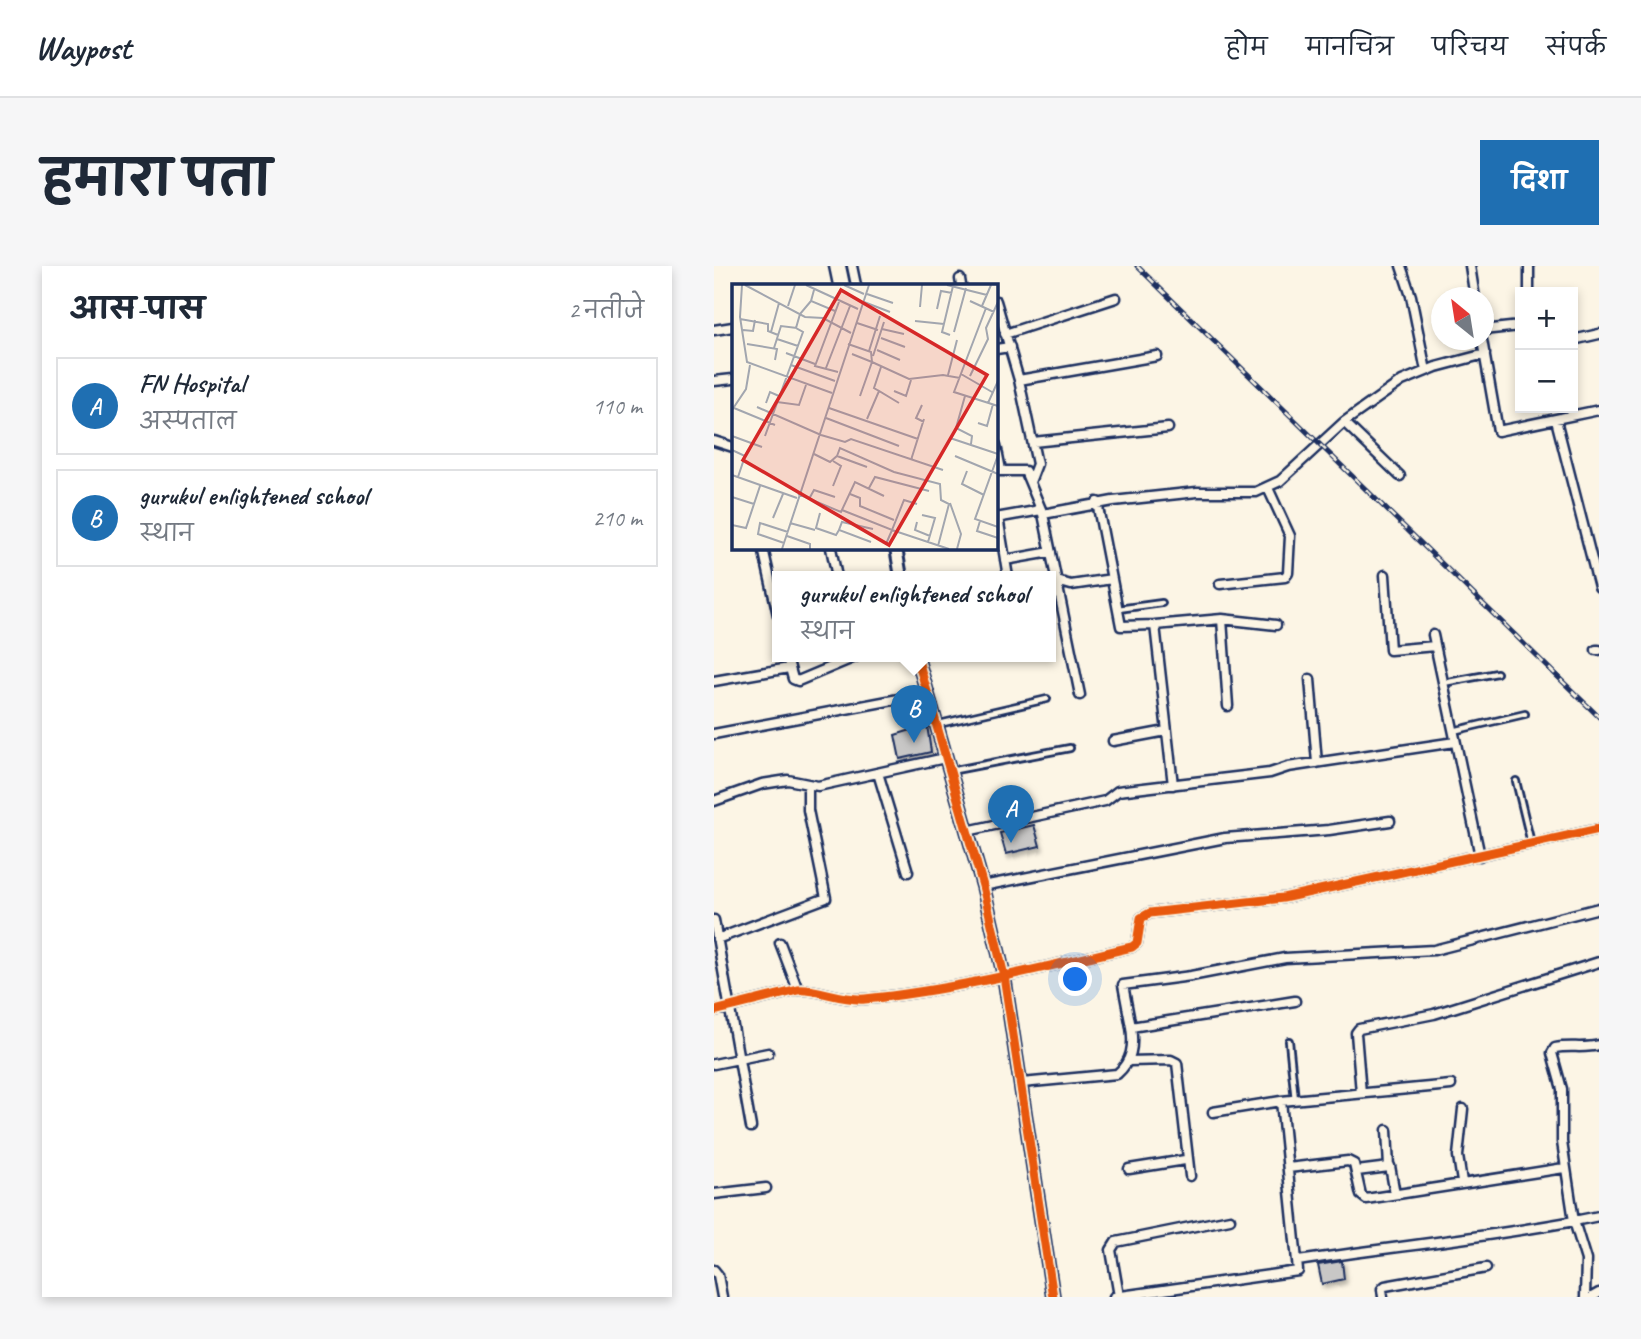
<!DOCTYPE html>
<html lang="hi">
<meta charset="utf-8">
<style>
:root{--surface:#fff;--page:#f6f6f7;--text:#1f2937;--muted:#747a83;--line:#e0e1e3;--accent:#1f6fb2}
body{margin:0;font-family:Caveat,"Playpen Sans Deva",sans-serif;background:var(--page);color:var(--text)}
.controls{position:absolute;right:21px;top:21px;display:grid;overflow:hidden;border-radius:0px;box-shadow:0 4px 10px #0003}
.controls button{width:63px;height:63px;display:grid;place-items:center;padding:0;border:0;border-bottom:2px solid var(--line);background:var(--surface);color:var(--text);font:35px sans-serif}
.compass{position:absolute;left:717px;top:21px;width:63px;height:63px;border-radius:50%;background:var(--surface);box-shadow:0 4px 10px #0003;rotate:330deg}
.you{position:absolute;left:362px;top:714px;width:24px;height:24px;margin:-18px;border:5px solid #fff;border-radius:50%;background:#1a73e8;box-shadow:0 0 0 10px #1a73e833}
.badge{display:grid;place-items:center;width:46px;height:46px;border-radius:50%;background:var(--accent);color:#fff;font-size:23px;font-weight:700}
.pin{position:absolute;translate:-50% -58px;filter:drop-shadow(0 2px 4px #0008)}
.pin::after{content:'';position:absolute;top:37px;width:24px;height:21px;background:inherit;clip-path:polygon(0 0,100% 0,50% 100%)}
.popup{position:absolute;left:58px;top:305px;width:284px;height:91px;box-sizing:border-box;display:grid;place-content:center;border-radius:0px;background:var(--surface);filter:drop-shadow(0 2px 5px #0005);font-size:23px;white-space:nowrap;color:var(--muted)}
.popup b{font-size:26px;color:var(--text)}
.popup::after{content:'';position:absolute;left:50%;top:100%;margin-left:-14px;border:14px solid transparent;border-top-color:var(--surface)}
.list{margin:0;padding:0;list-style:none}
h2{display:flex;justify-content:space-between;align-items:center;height:91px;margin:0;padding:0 28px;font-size:30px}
h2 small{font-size:23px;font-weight:400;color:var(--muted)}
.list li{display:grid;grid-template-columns:46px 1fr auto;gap:21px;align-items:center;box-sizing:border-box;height:98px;margin:0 14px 14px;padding:0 14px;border:2px solid var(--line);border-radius:0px}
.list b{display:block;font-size:26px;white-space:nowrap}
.list p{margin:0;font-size:23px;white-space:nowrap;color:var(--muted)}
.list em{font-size:23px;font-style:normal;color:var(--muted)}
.map{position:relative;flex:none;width:885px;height:1031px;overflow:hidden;border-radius:0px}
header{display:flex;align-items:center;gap:42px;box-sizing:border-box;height:98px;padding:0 35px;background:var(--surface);border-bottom:2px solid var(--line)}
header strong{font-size:33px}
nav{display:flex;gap:38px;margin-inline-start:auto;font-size:24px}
.intro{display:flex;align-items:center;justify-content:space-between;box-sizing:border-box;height:168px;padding:0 42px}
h1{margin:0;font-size:49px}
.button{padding:18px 32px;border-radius:0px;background:var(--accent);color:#fff;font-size:24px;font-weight:700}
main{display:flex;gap:42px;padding:0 42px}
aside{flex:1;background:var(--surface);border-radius:0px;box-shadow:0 4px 10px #0003}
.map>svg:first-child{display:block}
</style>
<header>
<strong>Waypost</strong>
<nav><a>होम</a><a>मानचित्र</a><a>परिचय</a><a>संपर्क</a></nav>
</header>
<div class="intro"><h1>हमारा पता</h1><a class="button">दिशा</a></div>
<main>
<aside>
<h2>आस-पास<small>2 नतीजे</small></h2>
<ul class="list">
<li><span class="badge">A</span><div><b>FN Hospital</b><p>अस्पताल</p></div><em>110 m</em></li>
<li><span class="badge">B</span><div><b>gurukul enlightened school</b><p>स्थान</p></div><em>210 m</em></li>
</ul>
</aside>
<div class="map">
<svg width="885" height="1031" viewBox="0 0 885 1031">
<defs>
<filter id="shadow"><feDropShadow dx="2.5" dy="4" stdDeviation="2" flood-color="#0004"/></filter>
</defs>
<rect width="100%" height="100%" fill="#fcf5e5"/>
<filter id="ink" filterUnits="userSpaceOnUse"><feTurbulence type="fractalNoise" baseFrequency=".0143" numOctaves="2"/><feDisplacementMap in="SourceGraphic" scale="14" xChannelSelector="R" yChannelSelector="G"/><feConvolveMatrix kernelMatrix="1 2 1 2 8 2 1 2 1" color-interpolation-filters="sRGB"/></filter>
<g filter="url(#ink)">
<path fill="#c8c7c6" stroke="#1b2f5e" stroke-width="2" filter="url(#shadow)" d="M 213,459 L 217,486 L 186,493 L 181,469 Z
M 320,559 L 326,580 L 292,588 L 286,567 Z
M 628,995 L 630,1013 L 608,1018 L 604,999 Z"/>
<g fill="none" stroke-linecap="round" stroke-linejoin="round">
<g stroke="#1b2f5e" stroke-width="10">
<path id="service" d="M 404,343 L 448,337
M 729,417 L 783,407
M 225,458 L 333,433
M 739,465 L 811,448
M 236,505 L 356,482
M 802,515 L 817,577
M 575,775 L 581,834"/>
</g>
<g stroke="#1b2f5e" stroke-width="13">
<path id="minor" d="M 120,0 L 124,19
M 138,0 L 142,19
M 687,0 L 697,30 L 712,105
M 756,0 L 761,32
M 815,0 L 815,26
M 246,13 L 247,19
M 282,35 L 305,114 L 323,198 L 316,216
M 0,64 L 19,61
M 769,64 L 806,60
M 291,68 L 402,32
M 768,74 L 784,165 L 885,144
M 859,74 L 885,68
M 282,83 L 296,81
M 305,114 L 443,90
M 0,115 L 19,113
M 842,154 L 885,321
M 630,156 L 686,210
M 0,175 L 19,181
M 319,176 L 454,162
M 282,179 L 287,204
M 282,205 L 311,205 L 329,248 L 399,235 L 483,226 L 542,226 L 566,215 L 630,156 L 688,115 L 722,101 L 771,88
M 383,236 L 407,360 L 441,359
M 329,248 L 366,429
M 284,251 L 294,311
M 282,252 L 327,244
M 49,282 L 64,349
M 117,282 L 123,311
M 291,294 L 337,286
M 671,309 L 676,384 L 721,380
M 343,315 L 357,319 L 398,313
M 506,318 L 571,311 L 574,307 L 576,270 L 554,222
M 508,353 L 514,440
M 719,369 L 766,590
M 882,384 L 885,384
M 73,391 L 79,413 L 84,415 L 141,391
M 596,413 L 603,497
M 0,415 L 75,402
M 0,468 L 211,428
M 399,475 L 452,465
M 164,507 L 194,606
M 459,519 L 441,359 L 508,353 L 562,359
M 0,535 L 48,518 L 74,514 L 104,520 L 231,492
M 253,565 L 391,535 L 404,525 L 556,507 L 574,501 L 741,476
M 269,620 L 511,572 L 615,564 L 676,555
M 0,654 L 37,861
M 3,673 L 112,632 L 94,544 L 94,518
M 66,677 L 84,724
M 0,745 L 84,724 C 103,722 127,735 151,733 C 241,724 331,701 418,681 L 423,677 L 427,652 L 436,647 L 569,632 L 885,563
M 417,761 L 409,719 L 477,710 L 571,692 L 720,684 L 885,642
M 414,795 L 457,794 L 463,797 L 476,910
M 0,798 L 54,787
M 308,817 L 403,808 C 418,795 420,780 417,761 L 581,735
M 647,827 L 642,767 L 645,763 L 720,748 L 885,696
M 499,846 L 567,835
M 676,900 L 681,928
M 574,902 L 634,895 L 640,898 L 647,929 L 652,933 L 850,902
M 415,903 L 471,894
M 643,905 L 675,901 L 673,864
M 748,916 L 744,890 L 749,843
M 0,928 L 52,922
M 584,995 C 677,981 768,972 860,955 L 848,876 L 848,823 L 838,787 L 841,782 C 856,779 870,783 885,779
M 0,1004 L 4,1009 L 8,1031
M 405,1030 L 397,984 L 402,976 L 516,953
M 400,1031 L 584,1005 L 567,835 L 737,819
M 669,1031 L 668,1023 L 671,1020 L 772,1002
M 871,1031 L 872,994 L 860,955 L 885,950
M 878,1031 L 885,1027"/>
</g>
<g stroke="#1b2f5e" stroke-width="16">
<path id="tertiary" d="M 126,0 L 130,19
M 182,282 L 187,311
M 203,391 L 269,620 L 290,710 L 339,1031"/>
</g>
<use href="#service" stroke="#fcf5e5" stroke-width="4.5"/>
<use href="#minor" stroke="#fcf5e5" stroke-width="8"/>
<use href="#tertiary" stroke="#fcf5e5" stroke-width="10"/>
<g stroke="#1b2f5e" stroke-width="5">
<path id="rail" d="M 423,0 L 885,451"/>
</g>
<use href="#rail" stroke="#fcf5e5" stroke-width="2.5" stroke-dasharray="8" stroke-linecap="butt"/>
<g stroke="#fcf5e5" stroke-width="13">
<path id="cycleway" d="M 203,391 L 269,620 L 290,710 L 339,1031
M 0,745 L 84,724 C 103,722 127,735 151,733 C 241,724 331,701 418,681 L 423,677 L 427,652 L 436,647 L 569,632 L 885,563"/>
</g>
<use href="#cycleway" stroke="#e8590c" stroke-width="9"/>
</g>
</g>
<g transform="translate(18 18)">
<rect width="266" height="266" fill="#fcf5e5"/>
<path fill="none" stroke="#a2a6af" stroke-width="2" d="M 10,1 L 8,33 L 15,78 L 100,109M 13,1 L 73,33 L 91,34 L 119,49M 74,1 L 126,25M 112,1 L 132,10M 215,1 L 255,11M 82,6 L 79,17 L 103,27M 135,10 L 161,19M 238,17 L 262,28M 132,18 L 158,28M 56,22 L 63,1M 250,22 L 259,1M 188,23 L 190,1M 254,24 L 222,108 L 266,122M 205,25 L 209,7 L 220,9M 8,35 L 36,40 L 36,47 L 46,51M 183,37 L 212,40M 125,39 L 146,46M 150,45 L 172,50M 11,46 L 21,47 L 23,36M 39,48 L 47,19M 222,48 L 234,4M 218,51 L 210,48 L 221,2M 149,54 L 173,63M 45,55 L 66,62M 15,60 L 45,65 L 43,76M 116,60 L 139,68 L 140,78 L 177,95 L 211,91 L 228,94M 42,64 L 49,42 L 65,44M 145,66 L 168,76M 137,67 L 148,32M 54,69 L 83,80M 120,70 L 140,78M 141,72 L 152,38M 59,81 L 103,97M 94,84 L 118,22M 106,88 L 83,82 L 107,18M 229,90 L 260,108M 216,91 L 225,56M 238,92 L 256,55 L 254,44 L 266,18M 147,107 L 142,104 L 149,83M 162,107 L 174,112 L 179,96M 128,112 L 140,78M 233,112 L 224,144 L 240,152 L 239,160M 45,118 L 67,121 L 74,101M 34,119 L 38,108 L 47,112M 256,119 L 266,97M 190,121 L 184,134 L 192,138M 25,123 L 89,151 L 113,158 L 119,155 L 211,186M 2,124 L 43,141M 97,124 L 186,155M 0,126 L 14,105 L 18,81M 94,134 L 167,162M 135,135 L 147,107 L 167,119M 246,139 L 255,142 L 261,120M 0,152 L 30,163M 33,152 L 71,48 L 64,44 L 68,30 L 79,17M 218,154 L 266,170M 0,166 L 13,172 L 6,193M 82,170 L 98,178 L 105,172 L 135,183M 266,171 L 243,235 L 266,243M 105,172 L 108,164 L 162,188 L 208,200 L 209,216 L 217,220 L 206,262M 223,172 L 266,190M 179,176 L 192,135M 235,187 L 230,200 L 252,211M 0,191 L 65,214M 101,202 L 109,182 L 101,177M 137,204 L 143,193 L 197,207M 66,210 L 109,228 L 123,198 L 152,212M 118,210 L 128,214 L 128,222 L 162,236M 0,213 L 22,220M 77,215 L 82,206 L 103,213M 218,219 L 229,250 L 225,265M 110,226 L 160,246 L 172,216 L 185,220M 88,229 L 84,244 L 104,251 L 107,246M 190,231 L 203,234 L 196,258M 41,234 L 51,210M 248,237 L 245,247 L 266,254M 185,238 L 183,246 L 198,252M 58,239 L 83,246M 0,241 L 14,244 L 28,202M 55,252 L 78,260 L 78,265M 139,258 L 107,246 L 110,238 L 141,245M 52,259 L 26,250 L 28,239 L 56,248M 154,260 L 160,246 L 217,265M 50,265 L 137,1"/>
<path fill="#d62828" fill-opacity="0.15" stroke="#d62828" stroke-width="3.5" d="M 109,6 L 255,91 L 157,261 L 11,176 Z"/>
<rect width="266" height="266" fill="none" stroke="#1b2f5e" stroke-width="3.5"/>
</g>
</svg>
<div class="controls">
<button>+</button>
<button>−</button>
</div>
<svg class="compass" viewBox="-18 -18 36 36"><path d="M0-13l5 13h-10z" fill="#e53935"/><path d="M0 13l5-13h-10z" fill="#747a83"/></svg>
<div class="you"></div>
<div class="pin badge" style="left:297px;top:577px">A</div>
<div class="pin badge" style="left:200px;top:477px">B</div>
<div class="popup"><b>gurukul enlightened school</b>स्थान</div>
</div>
</main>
